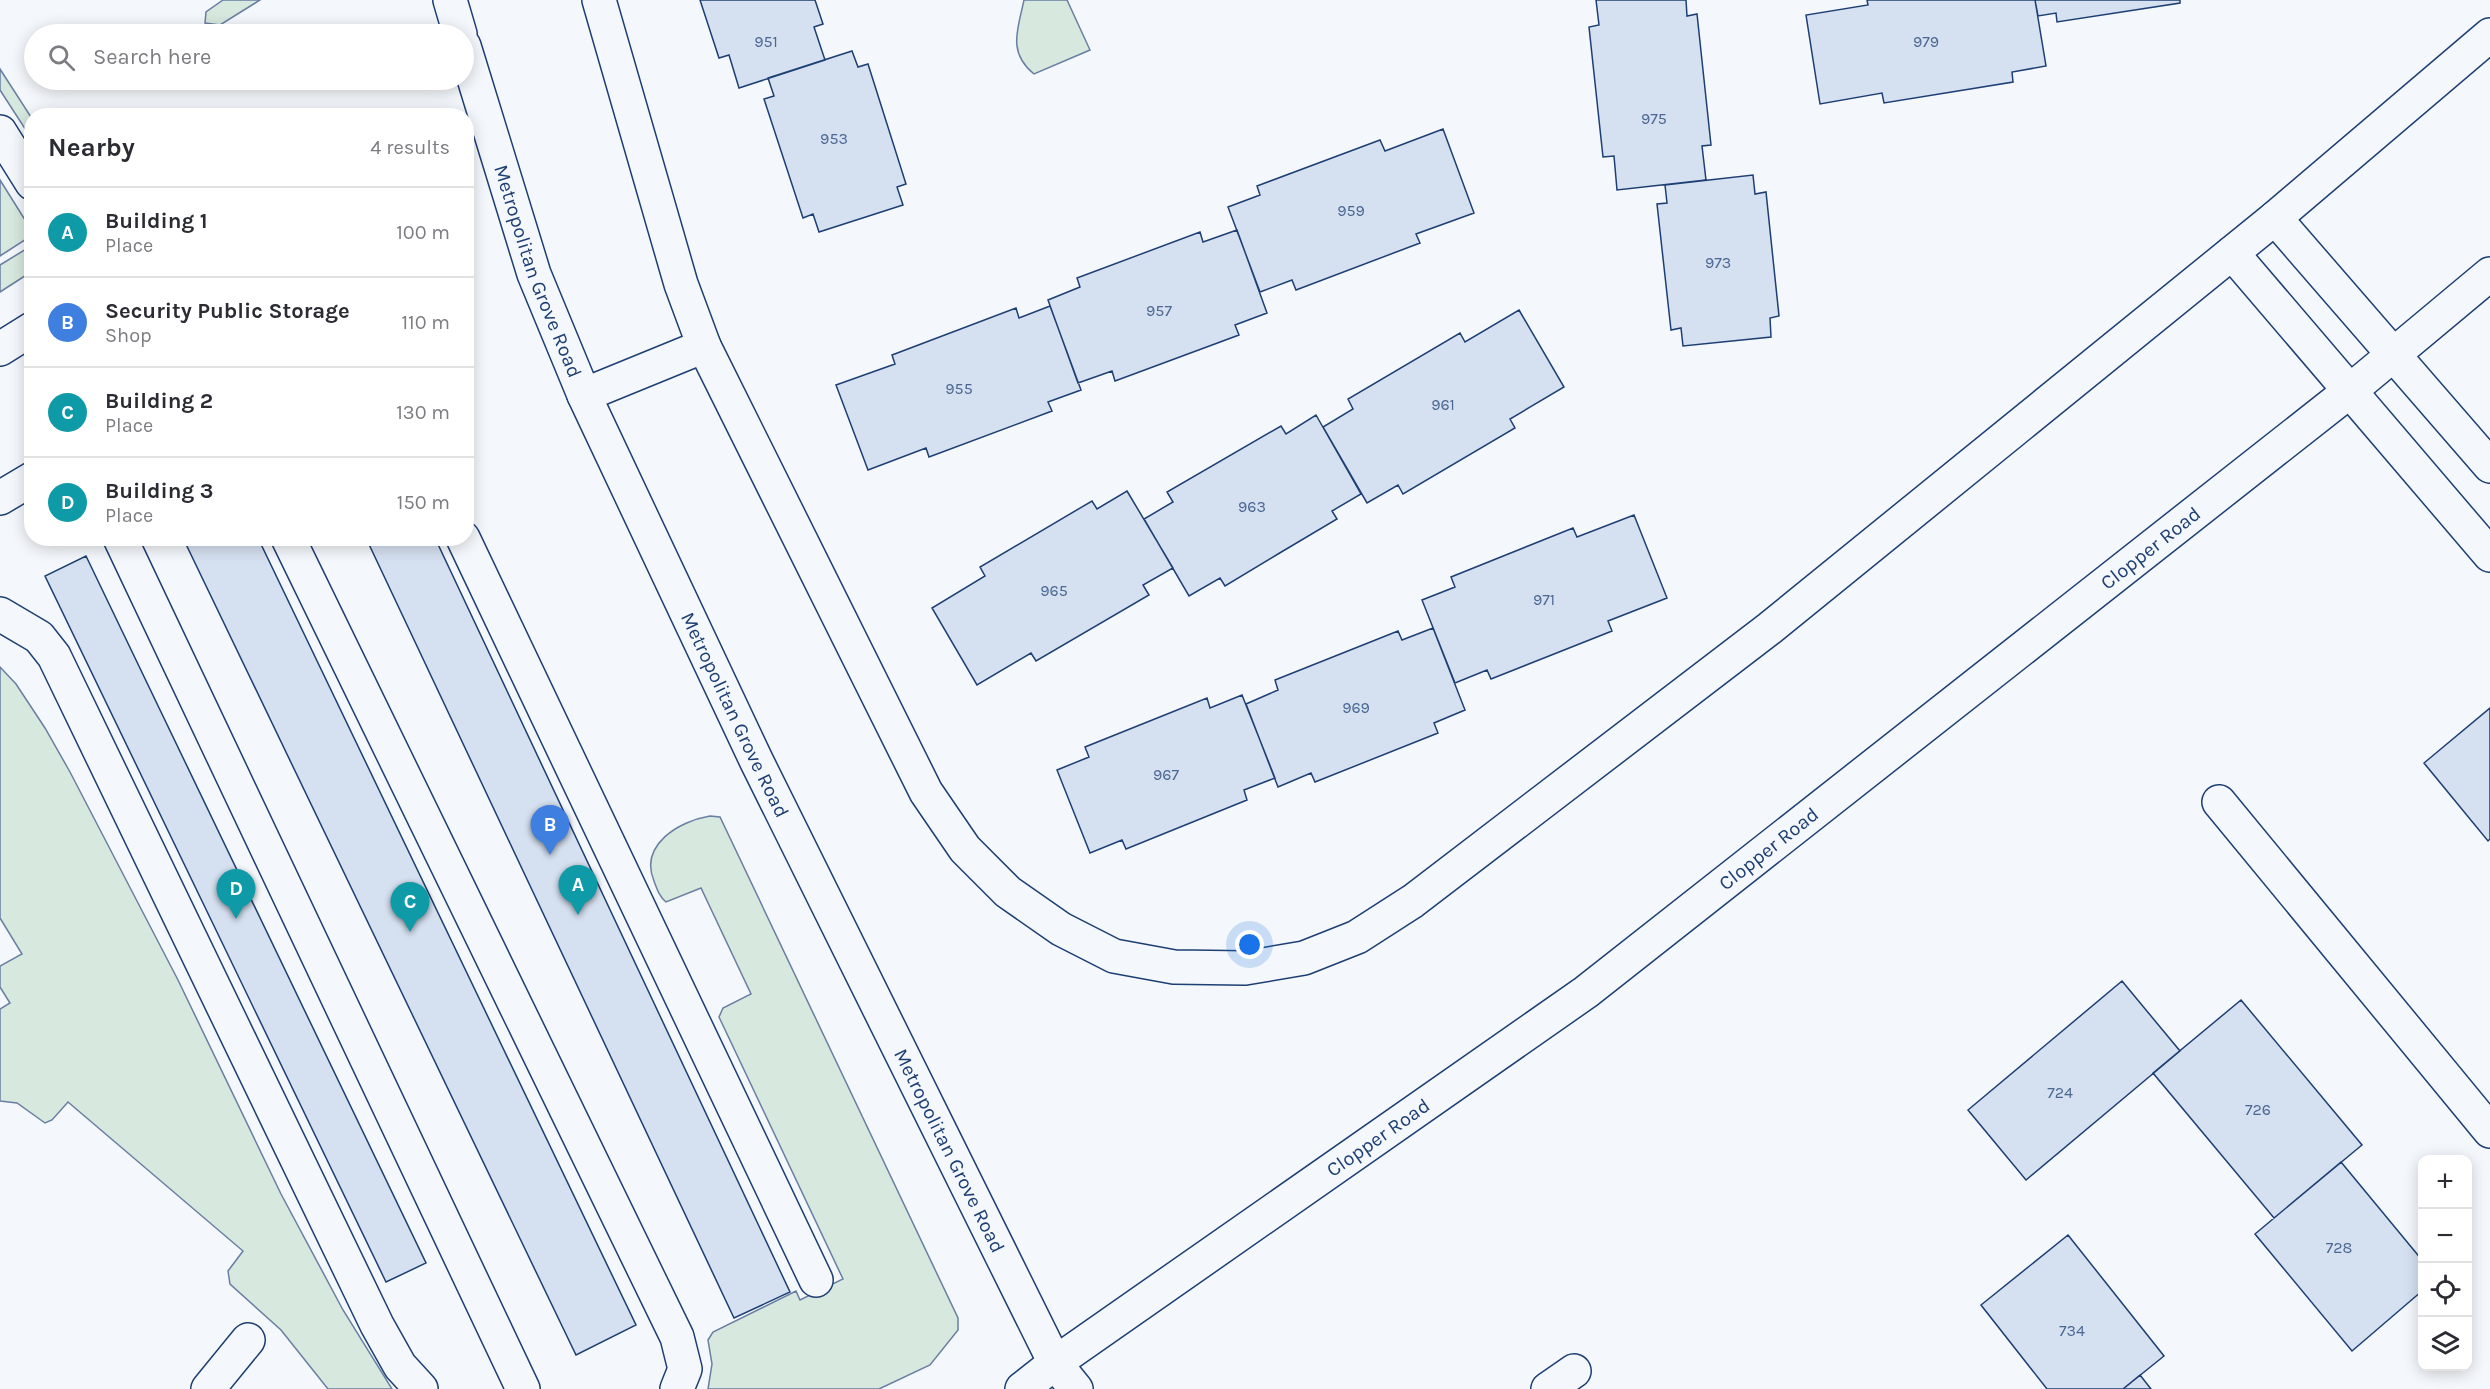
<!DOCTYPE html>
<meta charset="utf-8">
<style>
:root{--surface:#fff;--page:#f2f2f3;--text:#2b2b33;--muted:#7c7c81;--line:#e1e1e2;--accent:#c62828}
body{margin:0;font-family:Karla,sans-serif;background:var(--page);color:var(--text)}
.controls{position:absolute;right:18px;bottom:18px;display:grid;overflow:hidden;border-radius:12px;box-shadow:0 3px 15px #0003}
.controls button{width:54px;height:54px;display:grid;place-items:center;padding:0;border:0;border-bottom:2px solid var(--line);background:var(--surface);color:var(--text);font:30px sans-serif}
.you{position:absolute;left:1250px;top:945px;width:21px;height:21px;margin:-15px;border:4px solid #fff;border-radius:50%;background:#1a73e8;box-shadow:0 0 0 9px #1a73e833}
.badge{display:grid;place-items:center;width:39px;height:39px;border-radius:50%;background:var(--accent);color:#fff;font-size:20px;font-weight:700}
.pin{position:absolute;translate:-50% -50px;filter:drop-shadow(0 2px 3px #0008)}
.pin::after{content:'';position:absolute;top:32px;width:21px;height:18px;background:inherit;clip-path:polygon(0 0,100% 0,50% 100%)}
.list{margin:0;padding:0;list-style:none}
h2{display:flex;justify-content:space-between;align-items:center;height:78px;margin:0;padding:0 24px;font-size:26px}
h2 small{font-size:20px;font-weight:400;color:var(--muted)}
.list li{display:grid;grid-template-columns:39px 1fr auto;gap:18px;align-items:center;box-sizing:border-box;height:90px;padding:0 24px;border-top:2px solid var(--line)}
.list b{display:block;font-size:22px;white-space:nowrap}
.list p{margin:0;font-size:20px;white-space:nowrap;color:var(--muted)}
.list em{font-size:20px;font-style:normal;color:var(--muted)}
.icon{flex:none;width:33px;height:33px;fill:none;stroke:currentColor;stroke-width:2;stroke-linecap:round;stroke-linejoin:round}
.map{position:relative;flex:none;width:2490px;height:1389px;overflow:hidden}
.search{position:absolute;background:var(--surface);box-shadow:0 3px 15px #0003;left:24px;top:24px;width:450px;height:66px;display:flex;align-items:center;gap:15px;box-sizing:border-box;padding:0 21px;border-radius:33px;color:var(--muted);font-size:22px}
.panel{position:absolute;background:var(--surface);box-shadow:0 3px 15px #0003;left:24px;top:108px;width:450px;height:438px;border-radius:24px}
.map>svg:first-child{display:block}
</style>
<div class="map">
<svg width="2490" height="1389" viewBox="0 0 2490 1389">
<rect width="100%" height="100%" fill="#f4f7fb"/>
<path fill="#d7e8df" stroke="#687fa3" stroke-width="1.5" d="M 223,0 L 260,0 L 220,25 L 205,23 L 206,12 Z
M 1024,0 L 1067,0 L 1090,50 L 1034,74 C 1007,52 1018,29 1024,0 Z
M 0,69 L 31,117 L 31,138 L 0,90 Z
M 0,180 L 32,231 L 31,236 L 0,256 Z
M 31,246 L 31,272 L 0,292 L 0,265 Z
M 0,667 L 16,684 L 45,728 L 70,772 L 178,980 L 281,1194 L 343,1310 L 392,1389 L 328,1389 L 281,1330 L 230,1284 L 228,1271 L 243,1251 L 68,1102 L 52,1120 L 45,1123 L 17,1103 L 0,1101 L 0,1009 L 10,1003 L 0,987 L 0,966 L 22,954 L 0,918 Z
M 710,816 L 720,817 L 958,1318 L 958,1330 L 930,1365 L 879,1389 L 708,1389 L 712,1364 L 708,1340 L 713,1332 L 796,1291 L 800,1300 L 843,1279 L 719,1017 L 723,1008 L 751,994 L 701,888 L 666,902 C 659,896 657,889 654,881 C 639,845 679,821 710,816 Z"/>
<path fill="#d5e0f0" stroke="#1d3f73" stroke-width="1.5" d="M 700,0 L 815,0 L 823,24 L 814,27 L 825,60 L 739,88 L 729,55 L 719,58 Z
M 1596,0 L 1686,0 L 1687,16 L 1697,14 L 1711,145 L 1702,146 L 1706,180 L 1617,190 L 1614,156 L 1603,157 L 1589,27 L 1599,25 Z
M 1867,0 L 2035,0 L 2046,66 L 2012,72 L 2013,82 L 1884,103 L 1882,93 L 1820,104 L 1806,15 L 1868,5 Z
M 2035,0 L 2180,0 L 2180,3 L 2057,22 L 2056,13 L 2038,16 Z
M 852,51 L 858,67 L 868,64 L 906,184 L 897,187 L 903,205 L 819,232 L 813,214 L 803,218 L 764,99 L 774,96 L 768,78 Z
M 1443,129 L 1474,213 L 1416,234 L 1420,243 L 1296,290 L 1292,280 L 1260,292 L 1228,207 L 1260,195 L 1257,186 L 1380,140 L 1385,151 Z
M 1753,175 L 1755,194 L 1766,192 L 1779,316 L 1770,318 L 1771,337 L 1683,346 L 1681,328 L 1671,330 L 1657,204 L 1667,203 L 1665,185 Z
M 1237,230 L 1267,313 L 1235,325 L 1239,335 L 1115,381 L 1112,371 L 1078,383 L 1048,300 L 1080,287 L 1077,278 L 1200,232 L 1203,242 Z
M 1050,306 L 1081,390 L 1048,402 L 1052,411 L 929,457 L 926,448 L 868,470 L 836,385 L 895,364 L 892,355 L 1016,308 L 1019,318 Z
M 1519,310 L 1564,387 L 1510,419 L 1515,428 L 1403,494 L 1398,485 L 1367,503 L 1323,427 L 1353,409 L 1348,399 L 1460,333 L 1465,342 Z
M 1316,415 L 1361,494 L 1332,511 L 1337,519 L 1278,554 L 1225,586 L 1220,578 L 1189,596 L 1144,519 L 1173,502 L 1167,492 L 1281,426 L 1286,434 Z
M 1127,491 L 1173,568 L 1143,585 L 1149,595 L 1036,661 L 1031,653 L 977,685 L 932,608 L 985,576 L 980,567 L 1092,501 L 1097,509 Z
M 1634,515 L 1667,598 L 1608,621 L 1612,631 L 1549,656 L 1491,679 L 1487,670 L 1455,683 L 1422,600 L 1455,587 L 1451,577 L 1573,528 L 1577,537 Z
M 183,538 L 258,538 L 636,1325 L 576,1355 Z
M 366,538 L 435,538 L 790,1292 L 734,1318 Z
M 86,556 L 426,1263 L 386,1282 L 45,576 Z
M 1433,628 L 1465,710 L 1434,723 L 1438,733 L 1315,782 L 1311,773 L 1278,787 L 1246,704 L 1278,690 L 1275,680 L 1398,631 L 1402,640 Z
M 1242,695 L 1275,778 L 1244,790 L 1247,800 L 1126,849 L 1122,840 L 1090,853 L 1057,770 L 1089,757 L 1085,747 L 1207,698 L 1210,708 Z
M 2490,708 L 2490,839 L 2488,841 L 2424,763 Z
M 2122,981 L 2180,1051 L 2026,1180 L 1968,1110 Z
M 2241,1000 L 2362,1145 L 2274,1218 L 2153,1073 Z
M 2341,1162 L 2422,1260 L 2422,1291 L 2352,1351 L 2255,1234 Z
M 2068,1235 L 2164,1356 L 2123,1389 L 2047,1389 L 1981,1305 Z
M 2140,1375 L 2151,1389 L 2123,1389 Z"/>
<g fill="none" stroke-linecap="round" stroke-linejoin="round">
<g stroke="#1d3f73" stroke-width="36">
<g id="minor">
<path d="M 450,0 L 460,34"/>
<path d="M 599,0 L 681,284 L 704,346 L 926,792 L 965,849 L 1008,892 L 1061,929 L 1114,956 L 1174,967 L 1245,968 L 1304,958 L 1357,937 L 1413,901 L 1770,628 L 2275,218 L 2490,35"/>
<path id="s1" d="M 464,46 L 534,274 L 584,395 L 756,760 L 1055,1363 L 1076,1389"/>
<path d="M 0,132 L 32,183"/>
<path d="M 2275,218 L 2490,466"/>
<path d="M 2232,253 L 2490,555"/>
<path d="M 0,349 L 32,329"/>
<path d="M 584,395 L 704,346"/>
<path d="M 0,498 L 32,479"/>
<path d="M 120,538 L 523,1389"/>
<path d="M 288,538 L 677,1337 L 685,1369 L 677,1389"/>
<path d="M 463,538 L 816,1280"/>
<path d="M 0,614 L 39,637 L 54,656 L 377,1325 L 400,1366 L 421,1389"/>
<path d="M 2219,802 L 2490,1131"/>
<path d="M 208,1389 L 248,1340"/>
<path d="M 1548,1389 L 1574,1371"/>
</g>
</g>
<g stroke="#1d3f73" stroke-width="36">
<g id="major">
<path id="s2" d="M 1022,1389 L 1055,1363 L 1586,992 L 2351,390 L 2490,274"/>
</g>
</g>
<use href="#minor" stroke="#f4f7fb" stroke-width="33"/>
<use href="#major" stroke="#f4f7fb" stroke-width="33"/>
</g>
<g text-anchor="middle" stroke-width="4.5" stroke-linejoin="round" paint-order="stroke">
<g font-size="16" fill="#4b6792">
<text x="766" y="47">951</text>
<text x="1926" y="47">979</text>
<text x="1654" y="124">975</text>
<text x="834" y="144">953</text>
<text x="1351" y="216">959</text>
<text x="1718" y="268">973</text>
<text x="1159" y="316">957</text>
<text x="959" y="394">955</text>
<text x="1443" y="410">961</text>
<text x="1252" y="512">963</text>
<text x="1054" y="596">965</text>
<text x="1544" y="605">971</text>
<text x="1356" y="713">969</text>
<text x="1166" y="780">967</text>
<text x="2060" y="1098">724</text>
<text x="2258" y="1115">726</text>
<text x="2339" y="1253">728</text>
<text x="2072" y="1336">734</text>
</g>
<g font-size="20" fill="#1d3f73" stroke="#f4f7fb">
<text dy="7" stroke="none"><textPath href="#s1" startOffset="237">Metropolitan Grove Road</textPath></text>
<text dy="7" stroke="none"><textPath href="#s2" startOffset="1408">Clopper Road</textPath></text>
<text dy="7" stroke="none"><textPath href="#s1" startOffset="723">Metropolitan Grove Road</textPath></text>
<text dy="7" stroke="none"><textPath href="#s2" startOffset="922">Clopper Road</textPath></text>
<text dy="7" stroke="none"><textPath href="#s2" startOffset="436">Clopper Road</textPath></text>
<text dy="7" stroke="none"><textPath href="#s1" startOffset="1209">Metropolitan Grove Road</textPath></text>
</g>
</g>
</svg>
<div class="controls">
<button>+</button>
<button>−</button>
<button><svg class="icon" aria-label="locate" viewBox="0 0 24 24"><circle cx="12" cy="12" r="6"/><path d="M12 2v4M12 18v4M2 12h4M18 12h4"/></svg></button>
<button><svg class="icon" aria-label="layers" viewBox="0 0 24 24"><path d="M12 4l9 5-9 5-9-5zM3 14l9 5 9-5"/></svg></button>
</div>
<div class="you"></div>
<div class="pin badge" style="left:578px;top:915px;background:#0f9aa8">A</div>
<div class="pin badge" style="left:550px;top:855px;background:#3f7fe0">B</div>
<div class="pin badge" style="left:410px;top:932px;background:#0f9aa8">C</div>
<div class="pin badge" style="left:236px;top:919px;background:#0f9aa8">D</div>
<div class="search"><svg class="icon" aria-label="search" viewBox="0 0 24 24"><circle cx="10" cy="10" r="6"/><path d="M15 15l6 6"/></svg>Search here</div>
<section class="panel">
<h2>Nearby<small>4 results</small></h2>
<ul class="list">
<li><span class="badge" style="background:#0f9aa8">A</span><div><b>Building 1</b><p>Place</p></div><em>100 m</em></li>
<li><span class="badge" style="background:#3f7fe0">B</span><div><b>Security Public Storage</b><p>Shop</p></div><em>110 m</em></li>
<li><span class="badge" style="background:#0f9aa8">C</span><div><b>Building 2</b><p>Place</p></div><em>130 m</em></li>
<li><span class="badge" style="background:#0f9aa8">D</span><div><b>Building 3</b><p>Place</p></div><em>150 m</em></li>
</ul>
</section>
</div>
